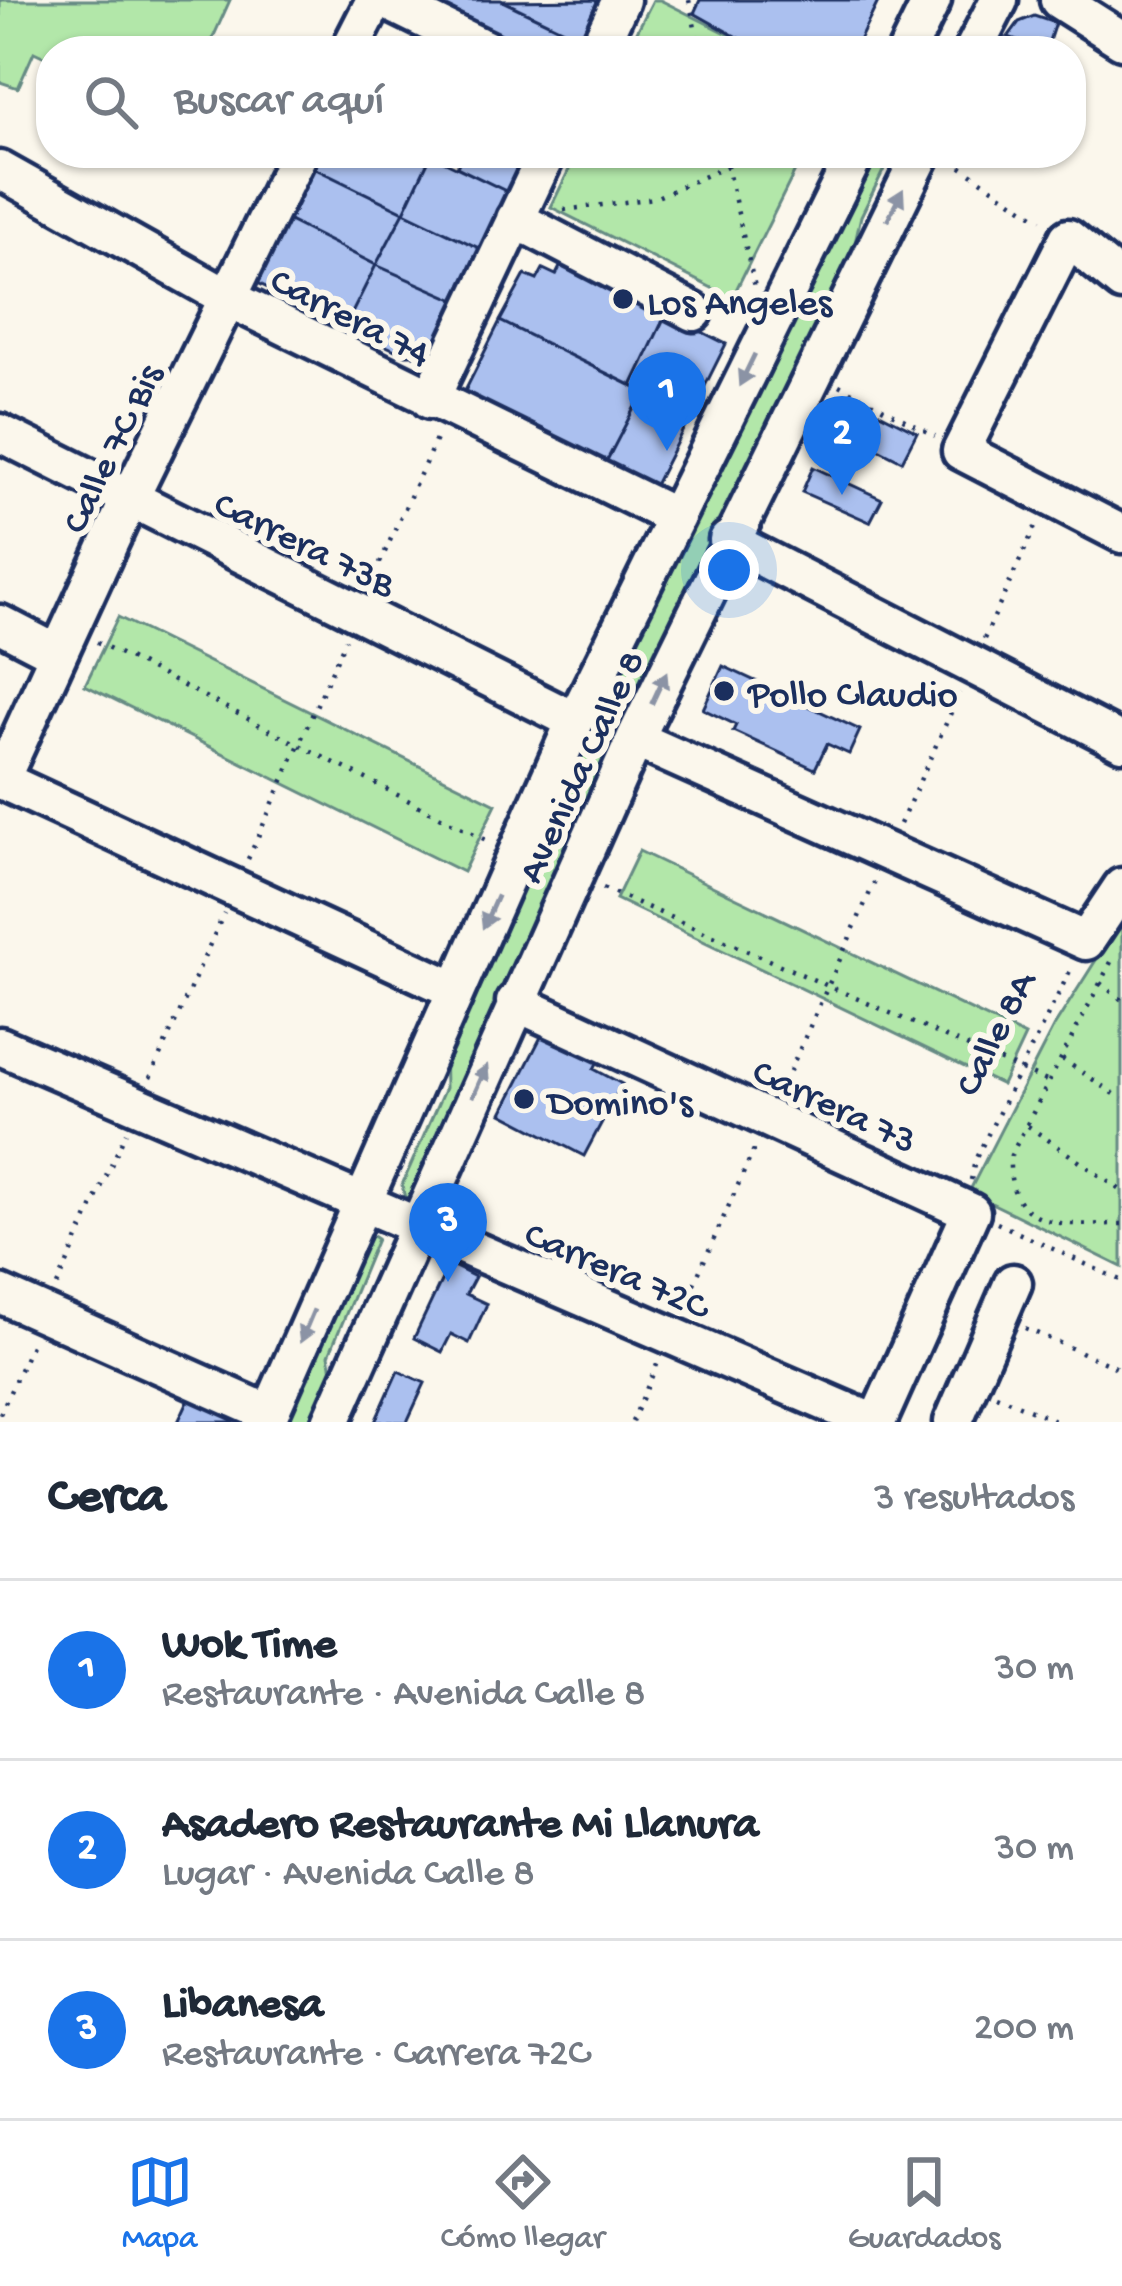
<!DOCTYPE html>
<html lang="es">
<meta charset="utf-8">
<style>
:root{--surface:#fff;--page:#f6f6f7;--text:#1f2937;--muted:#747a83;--line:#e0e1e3;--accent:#1a73e8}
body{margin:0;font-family:"Gochi Hand",sans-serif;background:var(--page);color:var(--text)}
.you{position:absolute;left:729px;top:570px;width:42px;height:42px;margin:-30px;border:9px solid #fff;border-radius:50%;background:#1a73e8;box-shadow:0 0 0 18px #1a73e833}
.badge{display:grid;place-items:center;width:78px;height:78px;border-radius:50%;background:var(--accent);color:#fff;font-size:39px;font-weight:700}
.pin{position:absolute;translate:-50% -99px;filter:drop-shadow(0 3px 6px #0008)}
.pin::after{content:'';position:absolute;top:63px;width:42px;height:36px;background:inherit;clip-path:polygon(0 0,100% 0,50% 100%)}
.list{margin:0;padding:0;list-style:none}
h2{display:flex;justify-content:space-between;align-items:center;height:156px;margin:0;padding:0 48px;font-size:51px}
h2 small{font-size:39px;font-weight:400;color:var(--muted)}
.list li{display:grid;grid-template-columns:78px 1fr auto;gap:36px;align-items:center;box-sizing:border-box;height:180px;padding:0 48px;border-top:3px solid var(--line)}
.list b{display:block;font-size:45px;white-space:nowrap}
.list p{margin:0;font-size:39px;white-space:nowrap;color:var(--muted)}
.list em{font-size:39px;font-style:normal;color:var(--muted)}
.icon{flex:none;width:66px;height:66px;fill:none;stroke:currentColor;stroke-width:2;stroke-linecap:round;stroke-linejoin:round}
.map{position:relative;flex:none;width:1122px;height:1422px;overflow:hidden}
.search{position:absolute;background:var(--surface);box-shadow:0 3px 9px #0004;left:36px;right:36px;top:36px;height:132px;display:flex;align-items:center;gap:30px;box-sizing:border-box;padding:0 42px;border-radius:48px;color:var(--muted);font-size:45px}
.sheet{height:696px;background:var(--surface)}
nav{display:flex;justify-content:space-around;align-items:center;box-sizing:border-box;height:168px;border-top:3px solid var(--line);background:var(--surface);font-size:33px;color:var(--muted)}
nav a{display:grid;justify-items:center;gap:6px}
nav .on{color:var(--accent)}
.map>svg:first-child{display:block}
</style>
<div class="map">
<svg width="1122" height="1422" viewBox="0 0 1122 1422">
<rect width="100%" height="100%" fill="#fbf7ec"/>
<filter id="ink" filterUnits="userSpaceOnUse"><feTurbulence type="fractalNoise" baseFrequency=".00833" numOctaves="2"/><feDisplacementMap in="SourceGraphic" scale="24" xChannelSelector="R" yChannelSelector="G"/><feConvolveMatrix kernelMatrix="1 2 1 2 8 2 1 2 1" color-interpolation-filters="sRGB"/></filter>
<g filter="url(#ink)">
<path fill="#b2e7a9" stroke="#668b84" stroke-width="3" d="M 0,0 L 230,0 L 207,51 L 51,51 L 51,60 L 34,52 L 18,88 L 0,82 Z
M 653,0 L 660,0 L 762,51 L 627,51 Z
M 577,153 L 804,153 L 732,298 L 551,207 Z
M 871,153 L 892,153 L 861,216 L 851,261 L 414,1196 L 405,1198 L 402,1185 L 445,1088 L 444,1042 L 583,739 Z
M 118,617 L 496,804 L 463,872 L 85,685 Z
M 639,851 L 1025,1036 L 1002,1085 L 616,899 Z
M 1122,919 L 1122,1267 L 969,1192 L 1053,1028 Z
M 365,1231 L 377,1239 L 329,1355 L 334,1381 L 315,1422 L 278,1422 Z"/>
<path fill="#abc0ef" stroke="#1b2f5e" stroke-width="3" d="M 414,0 L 501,0 L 586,41 L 582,51 L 519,51 Z
M 594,0 L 604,5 L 586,41 L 502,1 Z
M 700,0 L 879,0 L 854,51 L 762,51 L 694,13 Z
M 1034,16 L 1055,23 L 1046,50 L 1008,37 L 1019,22 Z
M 322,153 L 427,153 L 431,155 L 404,212 L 314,168 Z
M 463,153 L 525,153 L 532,157 L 514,195 L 457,167 Z
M 431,155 L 514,195 L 485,251 L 404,212 Z
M 314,168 L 404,212 L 376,265 L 287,220 Z
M 404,212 L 485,251 L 460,302 L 376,265 Z
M 287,220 L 376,265 L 345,327 L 256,282 Z
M 562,263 L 666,314 L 632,386 L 500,321 L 525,275 L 537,280 L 543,269 L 556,275 Z
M 376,265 L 460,302 L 431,355 L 406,355 L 345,327 Z
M 666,314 L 726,344 L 690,416 L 632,386 Z
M 500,321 L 643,391 L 603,468 L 463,395 Z
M 643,391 L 690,416 L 651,493 L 603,468 Z
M 848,397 L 917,432 L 902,461 L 833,426 Z
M 813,467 L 882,499 L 870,522 L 802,492 Z
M 723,666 L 860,730 L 849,754 L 827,744 L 815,769 L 733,731 L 736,725 L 703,709 Z
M 544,1031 L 599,1059 L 594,1069 L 622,1084 L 584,1156 L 502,1113 Z
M 449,1264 L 475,1277 L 466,1294 L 487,1304 L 469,1343 L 451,1334 L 442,1352 L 414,1338 Z
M 398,1371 L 425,1383 L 407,1422 L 375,1422 Z
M 192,1392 L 239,1414 L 236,1422 L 178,1422 Z"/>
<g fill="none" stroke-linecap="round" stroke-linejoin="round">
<g stroke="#1b2f5e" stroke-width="45">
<path id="minor" d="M 385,0 L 489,51
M 1059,0 L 1122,40
M 349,51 L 375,0
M 597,51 L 621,0
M 907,51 L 932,0
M 973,51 L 999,0
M 0,170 L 228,298 L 675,517
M 515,219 L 694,312
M 1122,282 L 1068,238 L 961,451 L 1122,534
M 430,400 L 547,153
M 0,433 L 575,721
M 728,540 L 1122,742
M 0,624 L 58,654
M 635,739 L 1086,941 L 1122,887
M 1,780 L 455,990
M 0,781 L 129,500 L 299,153
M 515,1002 L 971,1212 L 877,1422
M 0,1046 L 872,1422
M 0,1294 L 270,1414
M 266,1422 L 575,721 L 856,153
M 331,1422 L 635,739 L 922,153
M 953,1422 L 1013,1283"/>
</g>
<path stroke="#1b2f5e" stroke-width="4.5" stroke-dasharray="3 9" stroke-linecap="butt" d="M 689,0 L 700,51
M 724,153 L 755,287
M 951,160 L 1041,220
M 564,210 L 655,198 L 757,153
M 839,385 L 935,436
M 370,585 L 437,437
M 984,639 L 1037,523
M 97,642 L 488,841
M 900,824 L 960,693
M 248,859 L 346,639
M 603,888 L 1049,1082
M 1111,962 L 1010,1157 C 1007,1234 1068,1224 1122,1224
M 1100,983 L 1122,1000
M 1062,1059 L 1122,1099
M 150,1078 L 224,913
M 780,1093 L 876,879
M 1028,1126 L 1122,1191
M 971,1180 L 975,1160 L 1071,969
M 997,1223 L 1122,1281
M 57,1286 L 126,1132
M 684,1306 L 755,1147
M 1025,1328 L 1122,1370
M 996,1395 L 1059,1422
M 0,1414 L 33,1341
M 632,1422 L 659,1360"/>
<use href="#minor" stroke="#fbf7ec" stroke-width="36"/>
</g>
<defs><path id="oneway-solid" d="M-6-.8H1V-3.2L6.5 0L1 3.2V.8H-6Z" transform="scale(3)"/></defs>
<g fill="#8b93a5">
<use href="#oneway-solid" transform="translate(895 205) rotate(-63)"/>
<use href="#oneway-solid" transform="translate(747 370) rotate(116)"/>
<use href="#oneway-solid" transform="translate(659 688) rotate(-65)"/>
<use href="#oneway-solid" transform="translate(490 912) rotate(114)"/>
<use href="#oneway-solid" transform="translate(480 1081) rotate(-66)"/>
<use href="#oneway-solid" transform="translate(307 1326) rotate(113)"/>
</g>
</g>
<g fill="#1b2f5e" stroke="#fbf7ec" stroke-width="4.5">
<circle cx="623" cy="299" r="12"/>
<circle cx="724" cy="691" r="12"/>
<circle cx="524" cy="1099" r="12"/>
</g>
<g text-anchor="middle" stroke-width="12" stroke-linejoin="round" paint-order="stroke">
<g font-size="39" fill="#1b2f5e" stroke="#fbf7ec" text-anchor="start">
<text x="647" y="313">Los Angeles</text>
<text x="748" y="705">Pollo Claudio</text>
<text x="548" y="1113">Domino's</text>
</g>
<g font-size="39" fill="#1b2f5e" stroke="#fbf7ec">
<text transform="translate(352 314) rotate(27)" y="14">Carrera 74</text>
<text transform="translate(109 447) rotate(-64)" y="14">Calle 7C Bis</text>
<text transform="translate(306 541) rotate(26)" y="14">Carrera 73B</text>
<text transform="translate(578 765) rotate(-65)" y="14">Avenida Calle 8</text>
<text transform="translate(992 1032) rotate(-63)" y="14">Calle 8A</text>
<text transform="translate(836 1103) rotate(25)" y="14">Carrera 73</text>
<text transform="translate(618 1267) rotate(23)" y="14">Carrera 72C</text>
</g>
</g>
</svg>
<div class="you"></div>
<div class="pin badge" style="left:667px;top:451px">1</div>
<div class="pin badge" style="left:842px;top:495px">2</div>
<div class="pin badge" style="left:448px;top:1282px">3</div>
<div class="search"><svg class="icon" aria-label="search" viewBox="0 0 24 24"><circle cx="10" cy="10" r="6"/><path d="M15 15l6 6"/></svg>Buscar aquí</div>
</div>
<section class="sheet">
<h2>Cerca<small>3 resultados</small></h2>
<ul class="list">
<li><span class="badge">1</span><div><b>Wok Time</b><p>Restaurante · Avenida Calle 8</p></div><em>30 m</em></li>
<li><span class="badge">2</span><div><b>Asadero Restaurante Mi Llanura</b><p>Lugar · Avenida Calle 8</p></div><em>30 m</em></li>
<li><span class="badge">3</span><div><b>Libanesa</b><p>Restaurante · Carrera 72C</p></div><em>200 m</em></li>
</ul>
</section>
<nav>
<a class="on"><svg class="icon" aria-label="map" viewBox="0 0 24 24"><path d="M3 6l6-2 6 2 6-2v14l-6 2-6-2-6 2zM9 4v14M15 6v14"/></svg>Mapa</a>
<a><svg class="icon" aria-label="directions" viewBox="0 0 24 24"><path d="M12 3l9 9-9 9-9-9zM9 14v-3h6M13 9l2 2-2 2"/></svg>Cómo llegar</a>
<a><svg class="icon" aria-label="saved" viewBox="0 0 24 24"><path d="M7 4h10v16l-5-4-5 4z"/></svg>Guardados</a>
</nav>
